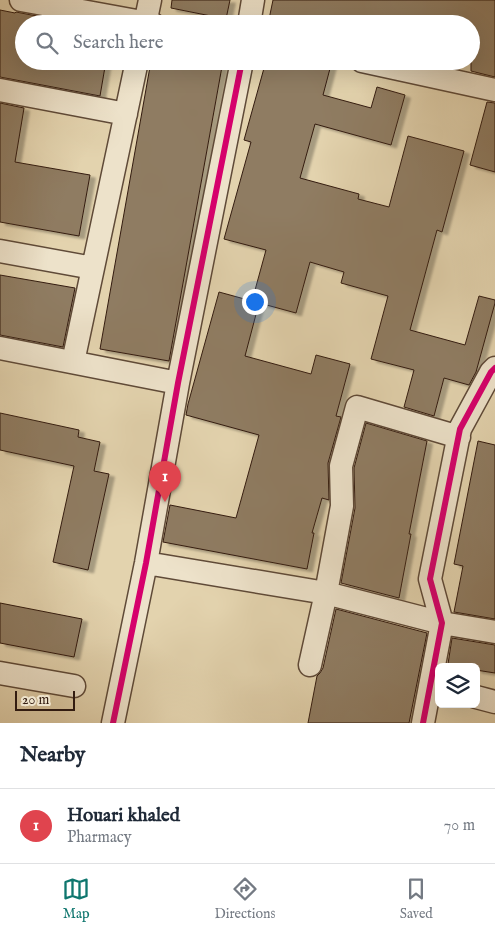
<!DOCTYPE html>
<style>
:root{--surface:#fff;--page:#f2f2f3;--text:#1f2937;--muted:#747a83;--line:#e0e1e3;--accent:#0f766e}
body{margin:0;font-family:"IM FELL English",serif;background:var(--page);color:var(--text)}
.controls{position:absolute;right:15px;bottom:15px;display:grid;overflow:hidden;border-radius:8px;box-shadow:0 5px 20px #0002}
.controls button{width:45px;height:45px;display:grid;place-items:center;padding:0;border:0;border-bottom:1px solid var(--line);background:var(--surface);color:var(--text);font:25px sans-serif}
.scale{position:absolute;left:15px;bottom:12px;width:60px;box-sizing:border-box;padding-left:5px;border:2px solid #331c10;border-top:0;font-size:14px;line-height:18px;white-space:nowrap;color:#331c10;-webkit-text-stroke:4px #ede2ca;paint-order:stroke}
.you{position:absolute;left:254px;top:301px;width:18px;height:18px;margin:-12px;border:4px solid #fff;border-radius:50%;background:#1a73e8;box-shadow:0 0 0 8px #1a73e833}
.badge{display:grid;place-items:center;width:32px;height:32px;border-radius:50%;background:var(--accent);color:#fff;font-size:16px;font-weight:700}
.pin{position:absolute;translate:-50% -41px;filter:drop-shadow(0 1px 2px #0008)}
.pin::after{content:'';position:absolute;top:26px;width:18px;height:15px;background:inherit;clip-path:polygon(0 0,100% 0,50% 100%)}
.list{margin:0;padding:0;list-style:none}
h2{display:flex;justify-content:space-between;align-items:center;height:65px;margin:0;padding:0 20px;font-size:21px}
h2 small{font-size:16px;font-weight:400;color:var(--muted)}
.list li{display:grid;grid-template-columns:32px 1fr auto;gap:15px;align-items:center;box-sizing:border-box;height:75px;padding:0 20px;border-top:1px solid var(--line)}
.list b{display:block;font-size:19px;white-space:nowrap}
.list p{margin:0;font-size:16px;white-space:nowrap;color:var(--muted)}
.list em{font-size:16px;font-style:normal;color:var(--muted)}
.icon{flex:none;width:28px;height:28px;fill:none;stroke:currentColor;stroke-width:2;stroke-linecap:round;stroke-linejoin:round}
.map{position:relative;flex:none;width:495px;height:723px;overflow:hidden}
.search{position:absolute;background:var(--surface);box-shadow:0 5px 20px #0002;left:15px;right:15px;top:15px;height:55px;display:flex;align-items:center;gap:12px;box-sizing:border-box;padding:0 18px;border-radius:28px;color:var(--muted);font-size:19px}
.sheet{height:140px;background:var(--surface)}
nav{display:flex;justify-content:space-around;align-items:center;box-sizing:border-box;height:70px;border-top:1px solid var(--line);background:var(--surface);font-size:14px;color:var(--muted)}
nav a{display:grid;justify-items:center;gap:2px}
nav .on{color:var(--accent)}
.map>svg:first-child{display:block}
</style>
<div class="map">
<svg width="495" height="723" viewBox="0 0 495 723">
<defs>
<filter id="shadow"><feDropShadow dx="5.5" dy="3" stdDeviation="1" flood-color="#0004"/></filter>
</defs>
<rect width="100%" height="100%" fill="#e3d3ae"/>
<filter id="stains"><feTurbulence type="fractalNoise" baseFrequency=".004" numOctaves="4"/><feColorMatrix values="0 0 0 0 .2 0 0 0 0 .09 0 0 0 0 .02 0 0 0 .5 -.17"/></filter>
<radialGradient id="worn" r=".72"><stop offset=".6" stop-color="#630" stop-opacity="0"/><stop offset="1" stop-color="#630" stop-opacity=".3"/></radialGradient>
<path fill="#8f7b62" stroke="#331c10" filter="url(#shadow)" d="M 172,0 L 230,0 L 226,19 L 171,8 Z
M 273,0 L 495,0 L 495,77 L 471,71 L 471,24 L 268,24 Z
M 0,10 L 15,13 L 16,12 L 78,24 L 24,24 L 24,61 L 106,61 L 100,96 L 0,77 Z
M 151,61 L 223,61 L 169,361 L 100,349 Z
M 266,61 L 332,61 L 323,95 L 371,108 L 377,87 L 405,95 L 391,145 L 315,124 L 300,178 L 359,194 L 358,199 L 389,207 L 408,136 L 464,151 L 442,232 L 437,230 L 410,330 L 465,345 L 479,296 L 495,300 L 495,303 L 476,372 L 469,385 L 444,378 L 434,416 L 404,407 L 414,370 L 371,359 L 388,296 L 341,283 L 344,272 L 310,262 L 296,313 L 252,301 L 266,250 L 224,239 L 251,142 L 244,140 Z
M 487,102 L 495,103 L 495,172 L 470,165 Z
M 0,103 L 24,108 L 15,162 L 90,175 L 79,236 L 0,222 Z
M 0,275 L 75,288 L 63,347 L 0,335 Z
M 219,292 L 259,303 L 245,356 L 311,374 L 316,355 L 350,364 L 336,416 L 341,417 L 328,463 L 329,500 L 322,498 L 312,533 L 314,533 L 307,569 L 163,542 L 170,505 L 236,518 L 259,435 L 186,415 L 188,404 Z
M 0,413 L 79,430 L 78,437 L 100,442 L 94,471 L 109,474 L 88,570 L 53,562 L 74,466 L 0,450 Z
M 366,423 L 427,441 L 409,534 L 411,534 L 399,598 L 341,583 L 355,508 L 354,468 Z
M 478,441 L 495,445 L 495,619 L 454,612 L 463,566 L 454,564 Z
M 0,603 L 82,619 L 74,657 L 0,643 Z
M 336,609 L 427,633 L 409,723 L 308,723 L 317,676 L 320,673 L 323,668 Z
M 452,638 L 495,645 L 495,673 L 476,670 L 476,667 L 460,667 L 448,664 Z"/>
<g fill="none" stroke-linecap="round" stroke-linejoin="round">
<g stroke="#5f4a38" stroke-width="25">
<path id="minor" d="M 21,0 L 153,24
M 145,24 L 150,0
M 249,24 L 253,0
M 362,61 L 495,90
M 0,90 L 126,114
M 0,251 L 93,268
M 0,348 L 178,383
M 73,362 L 137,61
M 146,563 L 326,593 L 442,623 L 495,632
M 310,665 L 326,593 L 342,506 L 341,466 L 357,407 L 459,437
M 0,673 L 74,686
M 476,697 L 495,702
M 113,723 L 146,563 L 178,383 L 242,61
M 423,723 L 442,623 L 430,579 L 460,429 L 491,372 L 495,368"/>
</g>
<use href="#minor" stroke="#ede2ca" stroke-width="22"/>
<g stroke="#ede2ca" stroke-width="9">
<path id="cycleway" d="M 113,723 L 146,563 L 178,383 L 242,61
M 423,723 L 442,623 L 430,579 L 460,429 L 491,372 L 495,368"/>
</g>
<use href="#cycleway" stroke="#d6006c" stroke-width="6"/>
</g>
<rect width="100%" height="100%" filter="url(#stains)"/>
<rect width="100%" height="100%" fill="url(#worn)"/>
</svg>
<div class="controls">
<button><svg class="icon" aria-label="layers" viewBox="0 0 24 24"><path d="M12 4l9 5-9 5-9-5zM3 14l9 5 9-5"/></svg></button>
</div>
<div class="scale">20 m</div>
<div class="you"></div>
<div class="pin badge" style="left:165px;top:502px;background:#e0444e">1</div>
<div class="search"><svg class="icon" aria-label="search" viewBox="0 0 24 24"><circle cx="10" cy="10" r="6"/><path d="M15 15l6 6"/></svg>Search here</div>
</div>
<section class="sheet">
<h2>Nearby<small></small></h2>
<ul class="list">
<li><span class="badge" style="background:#e0444e">1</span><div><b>Houari khaled</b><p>Pharmacy</p></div><em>70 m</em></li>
</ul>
</section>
<nav>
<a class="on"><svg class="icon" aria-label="map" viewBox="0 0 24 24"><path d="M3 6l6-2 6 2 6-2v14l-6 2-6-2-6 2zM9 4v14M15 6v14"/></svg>Map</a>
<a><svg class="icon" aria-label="directions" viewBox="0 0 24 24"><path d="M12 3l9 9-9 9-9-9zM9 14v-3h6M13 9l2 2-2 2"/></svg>Directions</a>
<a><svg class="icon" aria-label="saved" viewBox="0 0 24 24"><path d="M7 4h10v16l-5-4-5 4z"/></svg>Saved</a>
</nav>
